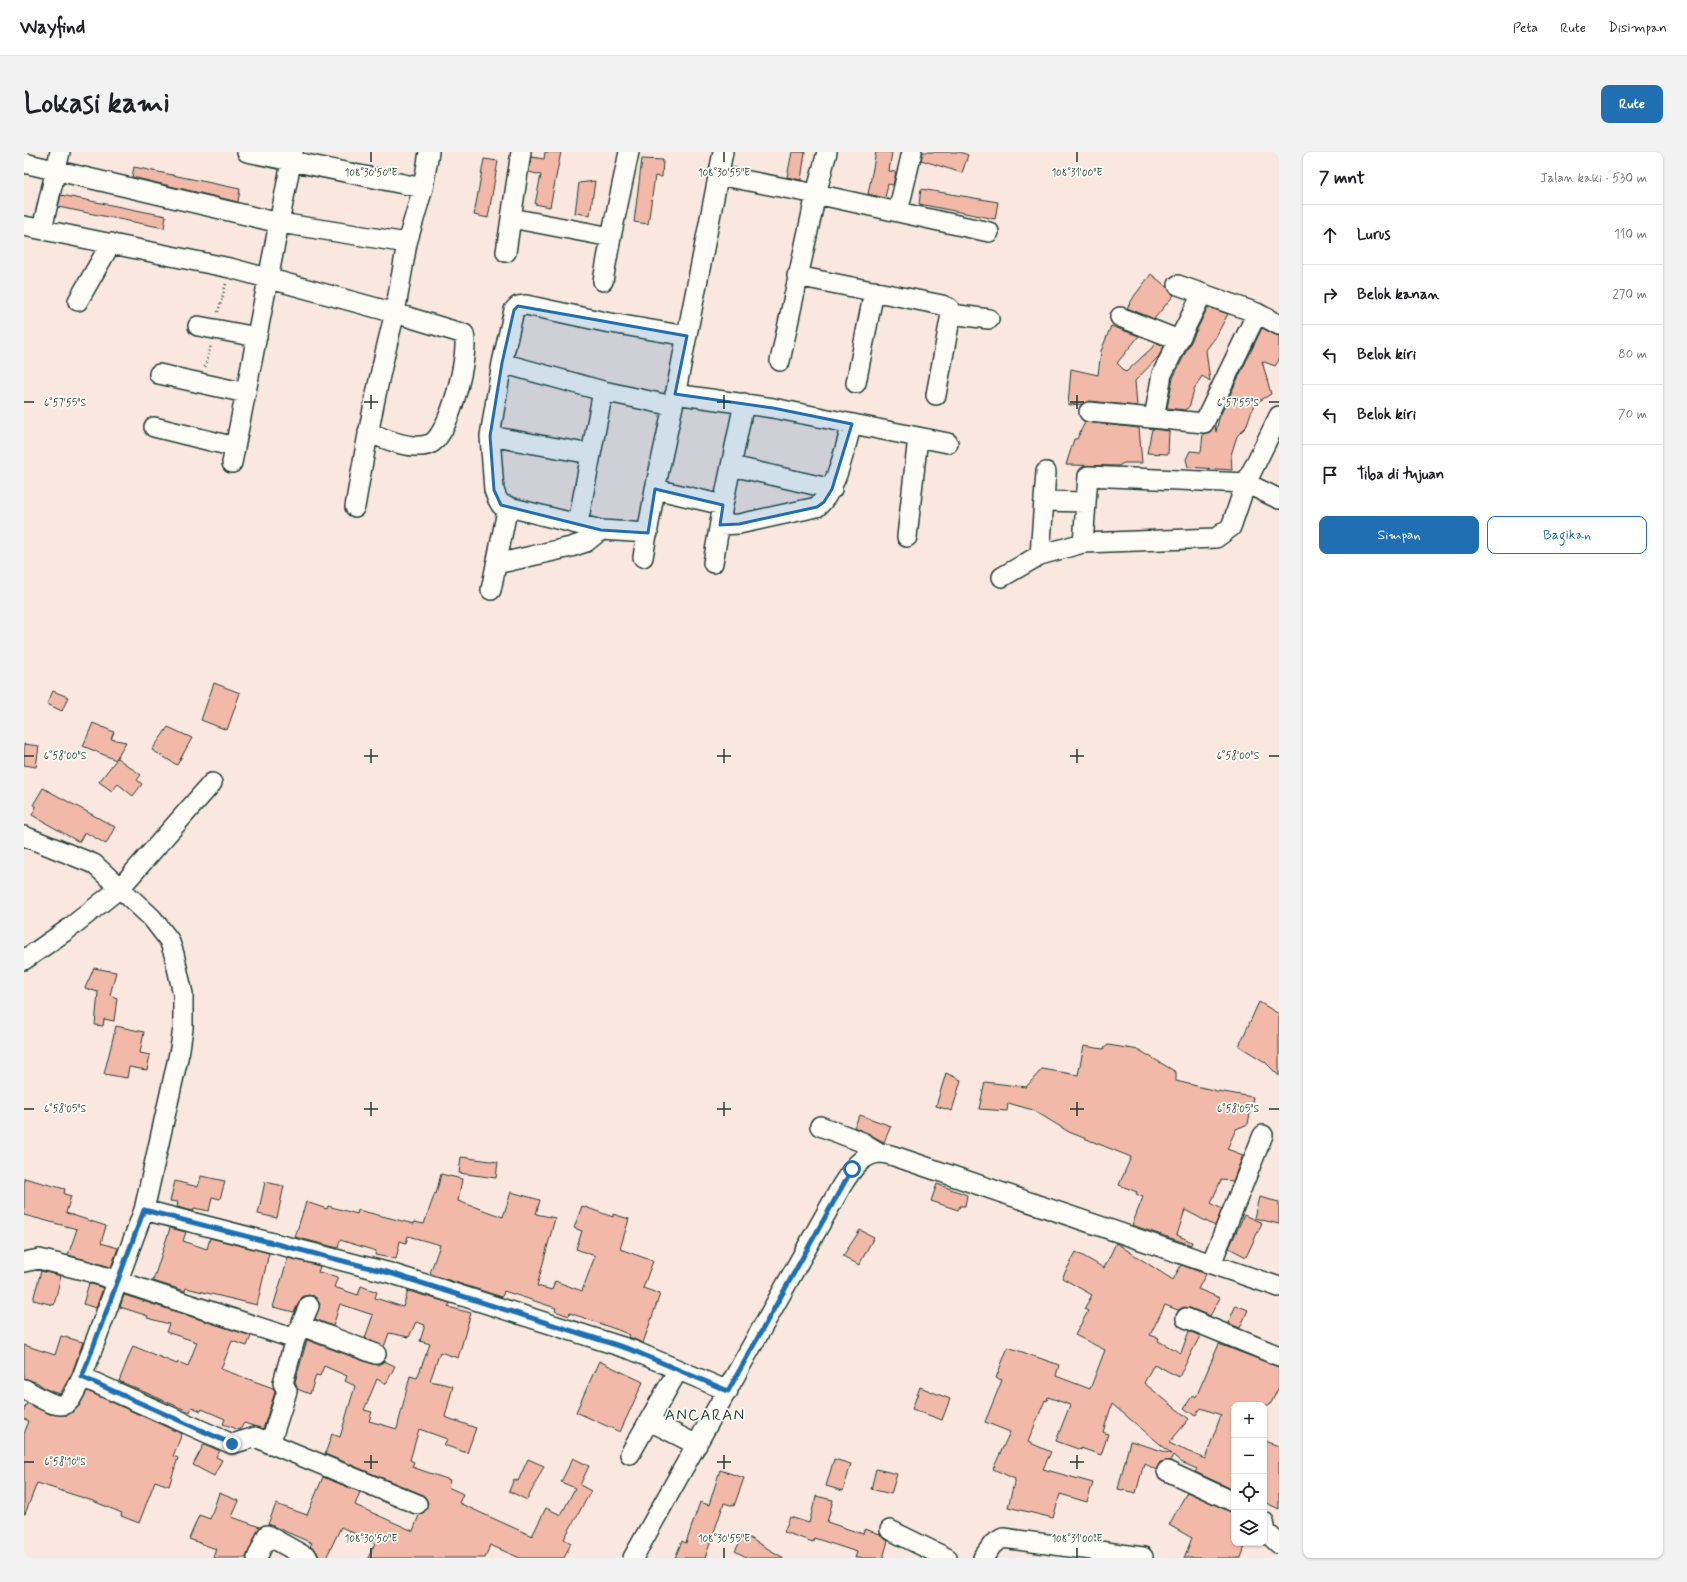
<!DOCTYPE html>
<html lang="id">
<meta charset="utf-8">
<style>
:root{--surface:#fff;--page:#f2f2f2;--text:#202124;--muted:#757577;--line:#e0e0e0;--accent:#1f6fb2}
body{margin:0;font-family:Mynerve,sans-serif;background:var(--page);color:var(--text)}
.controls{position:absolute;right:12px;bottom:12px;display:grid;overflow:hidden;border-radius:8px;box-shadow:0 1px 3px #0004}
.controls button{width:36px;height:36px;display:grid;place-items:center;padding:0;border:0;border-bottom:1px solid var(--line);background:var(--surface);color:var(--text);font:20px sans-serif}
.stop{position:absolute;width:12px;height:12px;margin:-9px;border:3px solid #1f6fb2;border-radius:50%;background:#fff}
.stop.end{background:#1f6fb2;border-color:#fff;box-shadow:0 1px 4px #0008}
.list{margin:0;padding:0;list-style:none}
h2{display:flex;justify-content:space-between;align-items:center;height:52px;margin:0;padding:0 16px;font-size:17px}
h2 small{font-size:13px;font-weight:400;color:var(--muted)}
.list li{display:grid;grid-template-columns:26px 1fr auto;gap:12px;align-items:center;box-sizing:border-box;height:60px;padding:0 16px;border-top:1px solid var(--line)}
.list b{display:block;font-size:15px;white-space:nowrap}
.list em{font-size:13px;font-style:normal;color:var(--muted)}
.actions{display:flex;gap:8px;padding:12px 16px}
.actions a{flex:1;padding:9px 0;border:1px solid var(--accent);border-radius:8px;text-align:center;font-size:14px;color:var(--accent)}
.actions .main{background:var(--accent);color:#fff}
.icon{flex:none;width:22px;height:22px;fill:none;stroke:currentColor;stroke-width:2;stroke-linecap:round;stroke-linejoin:round}
.map{position:relative;flex:none;width:1255px;height:1406px;overflow:hidden;border-radius:8px}
header{display:flex;align-items:center;gap:24px;box-sizing:border-box;height:56px;padding:0 20px;background:var(--surface);border-bottom:1px solid var(--line)}
header strong{font-size:19px}
nav{display:flex;gap:22px;margin-inline-start:auto;font-size:14px}
.intro{display:flex;align-items:center;justify-content:space-between;box-sizing:border-box;height:96px;padding:0 24px}
h1{margin:0;font-size:28px}
.button{padding:10px 18px;border-radius:8px;background:var(--accent);color:#fff;font-size:14px;font-weight:700}
main{display:flex;gap:24px;padding:0 24px}
aside{flex:1;background:var(--surface);border-radius:8px;box-shadow:0 1px 3px #0004}
.map>svg:first-child{display:block}
</style>
<header>
<strong>Wayfind</strong>
<nav><a>Peta</a><a>Rute</a><a>Disimpan</a></nav>
</header>
<div class="intro"><h1>Lokasi kami</h1><a class="button">Rute</a></div>
<main>
<div class="map">
<svg width="1255" height="1406" viewBox="0 0 1255 1406">
<rect width="100%" height="100%" fill="#fae8e0"/>
<filter id="ink" filterUnits="userSpaceOnUse"><feTurbulence type="fractalNoise" baseFrequency=".025" numOctaves="2"/><feDisplacementMap in="SourceGraphic" scale="8" xChannelSelector="R" yChannelSelector="G"/><feConvolveMatrix kernelMatrix="1 2 1 2 8 2 1 2 1" color-interpolation-filters="sRGB"/></filter>
<g filter="url(#ink)">
<path fill="#f2b9a9" stroke="#1f3d34" d="M 521,0 L 537,0 L 526,55 L 511,52 L 517,23 L 505,20 L 507,5 L 520,7 Z
M 768,0 L 781,0 L 777,28 L 763,25 Z
M 852,0 L 868,0 L 865,19 L 872,20 L 869,33 L 864,32 L 861,46 L 844,42 Z
M 899,0 L 936,0 L 944,3 L 938,21 L 897,8 Z
M 460,7 L 474,9 L 464,66 L 450,63 Z
M 618,7 L 639,8 L 638,25 L 631,24 L 624,72 L 610,70 Z
M 110,15 L 216,37 L 214,50 L 108,25 Z
M 571,29 L 566,63 L 551,61 L 555,31 Z
M 897,37 L 974,50 L 971,67 L 895,52 Z
M 37,43 L 142,64 L 140,76 L 34,55 Z
M 1127,122 L 1143,135 L 1150,143 L 1130,167 L 1103,156 L 1111,143 Z
M 1184,155 L 1204,162 L 1191,186 L 1182,198 L 1186,229 L 1178,224 L 1170,237 L 1166,253 L 1162,258 L 1143,256 L 1149,226 Z
M 1087,174 L 1115,184 L 1093,211 L 1102,220 L 1133,191 L 1140,194 L 1135,204 L 1111,229 L 1113,254 L 1066,249 L 1058,252 L 1044,253 L 1047,217 L 1074,223 L 1077,199 Z
M 1238,176 L 1255,184 L 1255,208 L 1251,214 L 1238,209 L 1247,242 L 1230,252 L 1222,275 L 1213,284 L 1207,303 L 1208,318 L 1164,315 L 1162,307 L 1166,299 L 1177,300 L 1179,282 L 1186,280 L 1191,273 L 1192,280 L 1195,266 Z
M 1061,270 L 1115,276 L 1118,311 L 1100,311 L 1094,314 L 1042,313 L 1050,287 L 1053,287 Z
M 1128,277 L 1145,279 L 1144,302 L 1123,301 Z
M 190,531 L 216,541 L 203,578 L 177,568 Z
M 29,539 L 44,545 L 38,559 L 23,552 Z
M 69,571 L 90,580 L 87,587 L 102,590 L 92,607 L 93,606 L 117,623 L 113,628 L 118,632 L 109,644 L 94,632 L 88,639 L 75,630 L 92,608 L 59,594 Z
M 144,575 L 168,586 L 153,613 L 128,598 Z
M 0,592 L 15,594 L 12,615 L 0,613 Z
M 19,636 L 91,675 L 82,692 L 61,680 L 55,690 L 8,663 L 12,655 L 9,653 Z
M 70,816 L 92,820 L 86,843 L 93,846 L 90,869 L 80,867 L 79,874 L 71,873 L 74,840 L 61,836 Z
M 1235,850 L 1255,862 L 1255,924 L 1241,910 L 1215,894 Z
M 92,874 L 120,880 L 116,901 L 126,903 L 123,918 L 105,915 L 103,926 L 80,922 Z
M 1084,893 L 1115,898 L 1152,920 L 1152,929 L 1193,939 L 1229,945 L 1224,972 L 1212,977 L 1203,997 L 1219,1003 L 1209,1029 L 1197,1028 L 1187,1051 L 1198,1057 L 1191,1074 L 1161,1058 L 1153,1083 L 1168,1090 L 1167,1093 L 1108,1073 L 1119,1045 L 1112,1042 L 1113,1040 L 1095,1033 L 1107,1005 L 1045,980 L 1009,958 L 984,951 L 983,959 L 955,957 L 961,930 L 1002,935 L 1018,917 L 1054,923 L 1060,894 L 1079,897 Z
M 922,921 L 937,928 L 928,959 L 912,954 Z
M 836,963 L 867,974 L 860,990 L 830,975 Z
M 437,1005 L 474,1010 L 472,1026 L 435,1021 Z
M 417,1022 L 438,1027 L 434,1049 L 479,1065 L 487,1040 L 516,1048 L 512,1062 L 531,1066 L 513,1134 L 528,1138 L 531,1129 L 558,1139 L 571,1104 L 552,1097 L 558,1079 L 550,1076 L 558,1054 L 589,1065 L 589,1062 L 605,1067 L 596,1097 L 629,1109 L 619,1136 L 636,1142 L 619,1191 L 605,1185 L 606,1183 L 594,1178 L 546,1161 L 545,1164 L 531,1159 L 532,1156 L 480,1139 L 478,1145 L 412,1124 L 406,1121 L 416,1093 L 384,1084 L 382,1091 L 376,1089 L 372,1107 L 351,1103 L 352,1099 L 316,1088 L 314,1096 L 271,1085 L 282,1050 L 303,1057 L 304,1054 L 333,1062 L 334,1058 L 390,1072 L 390,1070 L 400,1072 L 411,1041 L 412,1042 Z
M 177,1024 L 201,1029 L 196,1047 L 188,1045 L 185,1059 L 170,1056 L 169,1059 L 153,1055 L 154,1050 L 146,1049 L 151,1029 L 174,1035 Z
M 0,1026 L 41,1037 L 40,1042 L 47,1044 L 42,1061 L 82,1074 L 77,1091 L 94,1096 L 87,1115 L 44,1103 L 53,1077 L 0,1063 Z
M 241,1030 L 260,1034 L 253,1066 L 234,1062 Z
M 913,1032 L 943,1043 L 941,1054 L 936,1054 L 934,1058 L 907,1049 Z
M 1235,1045 L 1255,1050 L 1255,1072 L 1230,1066 Z
M 1220,1063 L 1238,1071 L 1222,1105 L 1205,1096 Z
M 146,1076 L 162,1080 L 159,1089 L 183,1097 L 186,1086 L 245,1101 L 233,1153 L 162,1136 L 161,1139 L 129,1129 Z
M 836,1078 L 850,1085 L 835,1113 L 819,1104 Z
M 1092,1091 L 1149,1128 L 1157,1113 L 1182,1122 L 1174,1137 L 1196,1146 L 1186,1164 L 1166,1156 L 1160,1155 L 1154,1158 L 1141,1153 L 1126,1183 L 1135,1186 L 1134,1189 L 1157,1201 L 1165,1179 L 1176,1184 L 1155,1225 L 1130,1212 L 1120,1231 L 1165,1267 L 1145,1291 L 1181,1307 L 1197,1263 L 1177,1256 L 1171,1264 L 1160,1256 L 1169,1243 L 1172,1245 L 1195,1192 L 1255,1215 L 1255,1235 L 1246,1253 L 1210,1253 L 1210,1338 L 1171,1320 L 1173,1317 L 1157,1310 L 1149,1303 L 1146,1309 L 1136,1310 L 1132,1318 L 1120,1311 L 1112,1341 L 1094,1337 L 1106,1289 L 1148,1302 L 1088,1252 L 1079,1280 L 1084,1282 L 1077,1303 L 1057,1296 L 1057,1298 L 1032,1289 L 1046,1253 L 1024,1245 L 1023,1249 L 1021,1248 L 1004,1290 L 1027,1300 L 1019,1317 L 1069,1331 L 1063,1350 L 1036,1342 L 1029,1366 L 984,1355 L 991,1327 L 969,1317 L 986,1280 L 961,1270 L 978,1228 L 972,1226 L 984,1195 L 1035,1213 L 1032,1224 L 1066,1237 L 1081,1198 L 1051,1183 L 1064,1159 L 1060,1157 L 1068,1143 L 1038,1126 L 1052,1100 L 1080,1116 Z
M 264,1106 L 296,1114 L 294,1120 L 314,1125 L 310,1135 L 334,1143 L 337,1134 L 353,1140 L 351,1146 L 379,1155 L 384,1139 L 426,1151 L 424,1155 L 447,1161 L 434,1206 L 416,1200 L 406,1229 L 429,1234 L 421,1265 L 452,1276 L 443,1301 L 420,1293 L 423,1287 L 395,1277 L 386,1308 L 390,1310 L 388,1315 L 426,1328 L 424,1335 L 439,1342 L 435,1351 L 508,1384 L 522,1356 L 537,1363 L 551,1336 L 537,1330 L 549,1306 L 565,1314 L 556,1333 L 567,1339 L 540,1387 L 547,1391 L 540,1406 L 496,1406 L 466,1393 L 461,1406 L 344,1406 L 351,1391 L 317,1375 L 302,1406 L 295,1406 L 293,1400 L 286,1394 L 288,1391 L 244,1372 L 252,1352 L 283,1363 L 299,1325 L 336,1340 L 331,1353 L 389,1379 L 395,1363 L 400,1360 L 404,1351 L 402,1346 L 397,1342 L 301,1302 L 308,1282 L 316,1285 L 331,1234 L 321,1229 L 323,1224 L 300,1214 L 296,1224 L 292,1223 L 286,1242 L 273,1237 L 271,1230 L 283,1188 L 348,1212 L 354,1213 L 360,1209 L 371,1214 L 362,1232 L 353,1227 L 340,1258 L 348,1260 L 345,1269 L 373,1277 L 386,1224 L 393,1226 L 406,1192 L 396,1189 L 401,1173 L 392,1170 L 385,1185 L 365,1181 L 360,1195 L 341,1186 L 349,1163 L 316,1152 L 309,1174 L 291,1167 L 296,1152 L 290,1144 L 284,1143 L 278,1145 L 270,1160 L 249,1155 Z
M 17,1119 L 37,1124 L 30,1153 L 9,1148 Z
M 65,1131 L 79,1136 L 72,1156 L 59,1152 Z
M 100,1143 L 227,1184 L 223,1194 L 208,1189 L 197,1217 L 249,1236 L 251,1240 L 239,1277 L 220,1271 L 216,1278 L 199,1272 L 201,1267 L 178,1257 L 177,1259 L 168,1255 L 166,1260 L 95,1229 L 109,1194 L 153,1212 L 154,1210 L 164,1214 L 173,1190 L 142,1180 L 145,1172 L 123,1166 L 124,1164 L 96,1155 Z
M 1212,1153 L 1224,1158 L 1216,1176 L 1204,1171 Z
M 37,1184 L 59,1190 L 48,1221 L 36,1242 L 22,1237 L 14,1231 L 0,1226 L 0,1193 L 31,1203 Z
M 575,1209 L 619,1230 L 596,1280 L 552,1260 Z
M 896,1235 L 926,1247 L 918,1268 L 888,1257 Z
M 63,1239 L 158,1282 L 149,1304 L 154,1306 L 145,1334 L 131,1329 L 115,1371 L 97,1364 L 98,1361 L 69,1349 L 13,1331 L 1,1362 L 0,1362 L 0,1282 L 5,1269 L 0,1267 L 0,1257 L 3,1251 L 26,1262 L 44,1263 L 55,1254 Z
M 1240,1289 L 1255,1294 L 1255,1357 L 1240,1350 Z
M 180,1292 L 196,1299 L 192,1305 L 198,1308 L 190,1324 L 169,1313 Z
M 504,1307 L 520,1314 L 503,1348 L 485,1339 L 490,1327 L 494,1329 Z
M 810,1307 L 827,1312 L 819,1339 L 802,1334 Z
M 852,1317 L 873,1322 L 867,1342 L 847,1337 Z
M 696,1318 L 720,1326 L 710,1354 L 700,1351 L 681,1406 L 651,1406 L 658,1389 L 662,1391 L 676,1350 L 685,1353 Z
M 1163,1340 L 1210,1361 L 1210,1391 L 1222,1391 L 1217,1406 L 1160,1406 L 1168,1386 L 1145,1373 Z
M 195,1341 L 215,1349 L 208,1365 L 236,1375 L 222,1406 L 189,1406 L 192,1397 L 165,1387 L 175,1363 L 186,1367 Z
M 792,1344 L 809,1348 L 803,1370 L 839,1382 L 841,1377 L 856,1382 L 864,1389 L 859,1406 L 831,1406 L 833,1400 L 790,1386 L 789,1390 L 760,1380 L 766,1365 L 785,1371 Z
M 720,1383 L 760,1406 L 724,1406 L 711,1399 Z"/>
<g fill="none" stroke-linecap="round" stroke-linejoin="round">
<g stroke="#1f3d34" stroke-width="22">
<path id="minor" d="M 223,0 L 399,36
M 803,0 L 792,42 L 965,80
M 0,11 L 256,71 L 383,91
M 694,23 L 792,42 L 756,209
M 874,60 L 888,0
M 487,66 L 587,85 L 605,0
M 0,74 L 206,116 L 371,161 L 383,91 L 399,36 L 405,0
M 18,77 L 36,0
M 482,100 L 497,0
M 773,124 L 918,153 L 925,156 L 927,162 L 912,243
M 579,129 L 587,85
M 1154,133 L 1233,161 L 1255,173
M 54,149 L 87,91
M 927,162 L 965,167
M 1096,165 L 1155,188
M 174,174 L 233,185
M 478,211 L 579,239 L 649,254
M 135,222 L 222,241
M 832,231 L 850,139
M 651,242 L 749,256 L 924,291
M 1065,260 L 1180,271 L 1233,161
M 1130,266 L 1138,222 L 1178,142
M 130,275 L 211,295
M 466,284 L 567,302
M 208,311 L 269,0
M 708,314 L 808,337
M 631,337 L 699,353
M 1020,349 L 1062,350
M 331,355 C 342,290 354,225 371,161 L 440,182 C 446,201 425,285 406,292 C 389,299 360,287 344,280
M 554,371 L 579,239
M 696,373 L 715,372 L 793,355 C 813,338 820,298 828,272
M 624,381 L 577,378 L 477,353 L 473,346 L 470,338 L 466,284 L 478,211 L 490,158 L 494,154 L 502,153 L 581,170 L 663,184
M 883,385 L 894,285
M 1059,391 L 1064,324 L 1222,331 L 1255,347
M 1016,403 L 1022,320
M 619,405 L 631,337 L 649,254 L 699,0
M 689,411 L 699,353 L 720,251
M 472,412 L 547,395 L 562,390 L 577,378
M 978,425 L 1016,403 L 1059,391 L 1192,386 L 1207,375 L 1222,331 L 1255,264
M 467,438 L 484,354
M 0,684 L 70,712 L 128,766 L 145,788 L 150,802 L 159,842 L 159,876 L 156,897 L 120,1058 L 58,1225 C 54,1233 51,1241 46,1248 C 36,1262 11,1242 0,1237
M 0,808 L 43,778 L 96,736 L 188,631
M 796,974 L 838,990 L 856,1001
M 120,1058 L 366,1121 L 608,1198 L 704,1239
M 0,1110 L 15,1107 L 63,1119 L 271,1187
M 1187,1112 L 1239,983
M 1162,1166 L 1255,1204
M 278,1174 L 352,1202
M 58,1225 L 208,1292 L 231,1285 L 393,1352
M 626,1269 L 673,1293
M 246,1292 L 263,1239 L 259,1231 L 271,1187 L 285,1154
M 606,1302 L 654,1218
M 1143,1319 L 1210,1350
M 1240,1370 L 1242,1380 L 1255,1392
M 866,1378 L 923,1406
M 233,1406 L 243,1383 L 284,1406
M 609,1406 L 818,1033 C 827,1019 837,1002 856,1001 C 862,1001 870,1004 876,1006 L 1255,1135
M 959,1406 L 969,1392 L 979,1386 L 1119,1405"/>
</g>
<path stroke="#1f3d34" stroke-width="2.5" stroke-dasharray="1 3" stroke-linecap="butt" d="M 194,160 L 202,132
M 181,215 L 187,193"/>
<use href="#minor" stroke="#fdfcf7" stroke-width="19"/>
</g>
</g>
<g fill="none" stroke-linecap="round" stroke-linejoin="round" filter="url(#ink)">
<path stroke="#1f6fb2" stroke-width="5" d="M 208,1292 L 58,1225 L 120,1058 L 366,1121 L 608,1198 L 704,1239 L 828,1017"/>
</g>
<path fill="#1f6fb2" fill-opacity="0.2" stroke="#1f6fb2" stroke-width="3" stroke-linejoin="round" d="M 494,154 L 663,184 L 651,242 L 749,256 L 828,272 L 808,337 L 800,350 L 793,355 L 715,372 L 696,373 L 699,353 L 631,337 L 624,381 L 577,378 L 477,353 L 470,338 L 466,284 L 478,211 L 490,158 Z"/>
<path fill="none" stroke="#1f3d34" stroke-width="1.5" d="M 347,0 L 347,10M 700,0 L 700,10M 1053,0 L 1053,10M 347,243 L 347,257M 700,243 L 700,257M 1053,243 L 1053,257M 0,250 L 10,250M 340,250 L 354,250M 693,250 L 707,250M 1046,250 L 1060,250M 1245,250 L 1255,250M 347,597 L 347,611M 700,597 L 700,611M 1053,597 L 1053,611M 0,604 L 10,604M 340,604 L 354,604M 693,604 L 707,604M 1046,604 L 1060,604M 1245,604 L 1255,604M 347,950 L 347,964M 700,950 L 700,964M 1053,950 L 1053,964M 0,957 L 10,957M 340,957 L 354,957M 693,957 L 707,957M 1046,957 L 1060,957M 1245,957 L 1255,957M 347,1303 L 347,1317M 700,1303 L 700,1317M 1053,1303 L 1053,1317M 0,1310 L 10,1310M 340,1310 L 354,1310M 693,1310 L 707,1310M 1046,1310 L 1060,1310M 347,1396 L 347,1406M 700,1396 L 700,1406M 1053,1396 L 1053,1406"/>
<g text-anchor="middle" stroke-width="3.5" stroke-linejoin="round" paint-order="stroke">
<g font-size="16" letter-spacing="1" fill="#1f3d34" stroke="#fdfcf7">
<text x="681" y="1268">ANCARAN</text>
</g>
</g>
<g font-size="10" text-anchor="middle" fill="#1f3d34" stroke="#fdfcf7" stroke-width="3.5" stroke-linejoin="round" paint-order="stroke">
<text x="347" y="24">108°30'50"E</text>
<text x="700" y="24">108°30'55"E</text>
<text x="1053" y="24">108°31'00"E</text>
<text x="41" y="254">6°57'55"S</text>
<text x="1214" y="254">6°57'55"S</text>
<text x="41" y="607">6°58'00"S</text>
<text x="1214" y="607">6°58'00"S</text>
<text x="41" y="960">6°58'05"S</text>
<text x="1214" y="960">6°58'05"S</text>
<text x="41" y="1313">6°58'10"S</text>
<text x="347" y="1390">108°30'50"E</text>
<text x="700" y="1390">108°30'55"E</text>
<text x="1053" y="1390">108°31'00"E</text>
</g>
</svg>
<div class="controls">
<button>+</button>
<button>−</button>
<button><svg class="icon" aria-label="locate" viewBox="0 0 24 24"><circle cx="12" cy="12" r="6"/><path d="M12 2v4M12 18v4M2 12h4M18 12h4"/></svg></button>
<button><svg class="icon" aria-label="layers" viewBox="0 0 24 24"><path d="M12 4l9 5-9 5-9-5zM3 14l9 5 9-5"/></svg></button>
</div>
<div class="stop" style="left:828px;top:1017px"></div>
<div class="stop end" style="left:208px;top:1292px"></div>
</div>
<aside>
<h2>7 mnt<small>Jalan kaki · 530 m</small></h2>
<ul class="list">
<li><svg class="icon" aria-label="ahead" viewBox="0 0 24 24"><path d="M12 20V5M6 11l6-6 6 6"/></svg><div><b>Lurus</b></div><em>110 m</em></li>
<li><svg class="icon" aria-label="right" viewBox="0 0 24 24"><path d="M7 20v-9h11M14 6l5 5-5 5"/></svg><div><b>Belok kanan</b></div><em>270 m</em></li>
<li><svg class="icon" aria-label="left" viewBox="0 0 24 24"><path d="M17 20v-9H6M10 6l-5 5 5 5"/></svg><div><b>Belok kiri</b></div><em>80 m</em></li>
<li><svg class="icon" aria-label="left" viewBox="0 0 24 24"><path d="M17 20v-9H6M10 6l-5 5 5 5"/></svg><div><b>Belok kiri</b></div><em>70 m</em></li>
<li><svg class="icon" aria-label="arrive" viewBox="0 0 24 24"><path d="M6 21V4h12l-3 4 3 4H6"/></svg><div><b>Tiba di tujuan</b></div></li>
</ul>
<div class="actions"><a class="main">Simpan</a><a>Bagikan</a></div>
</aside>
</main>
